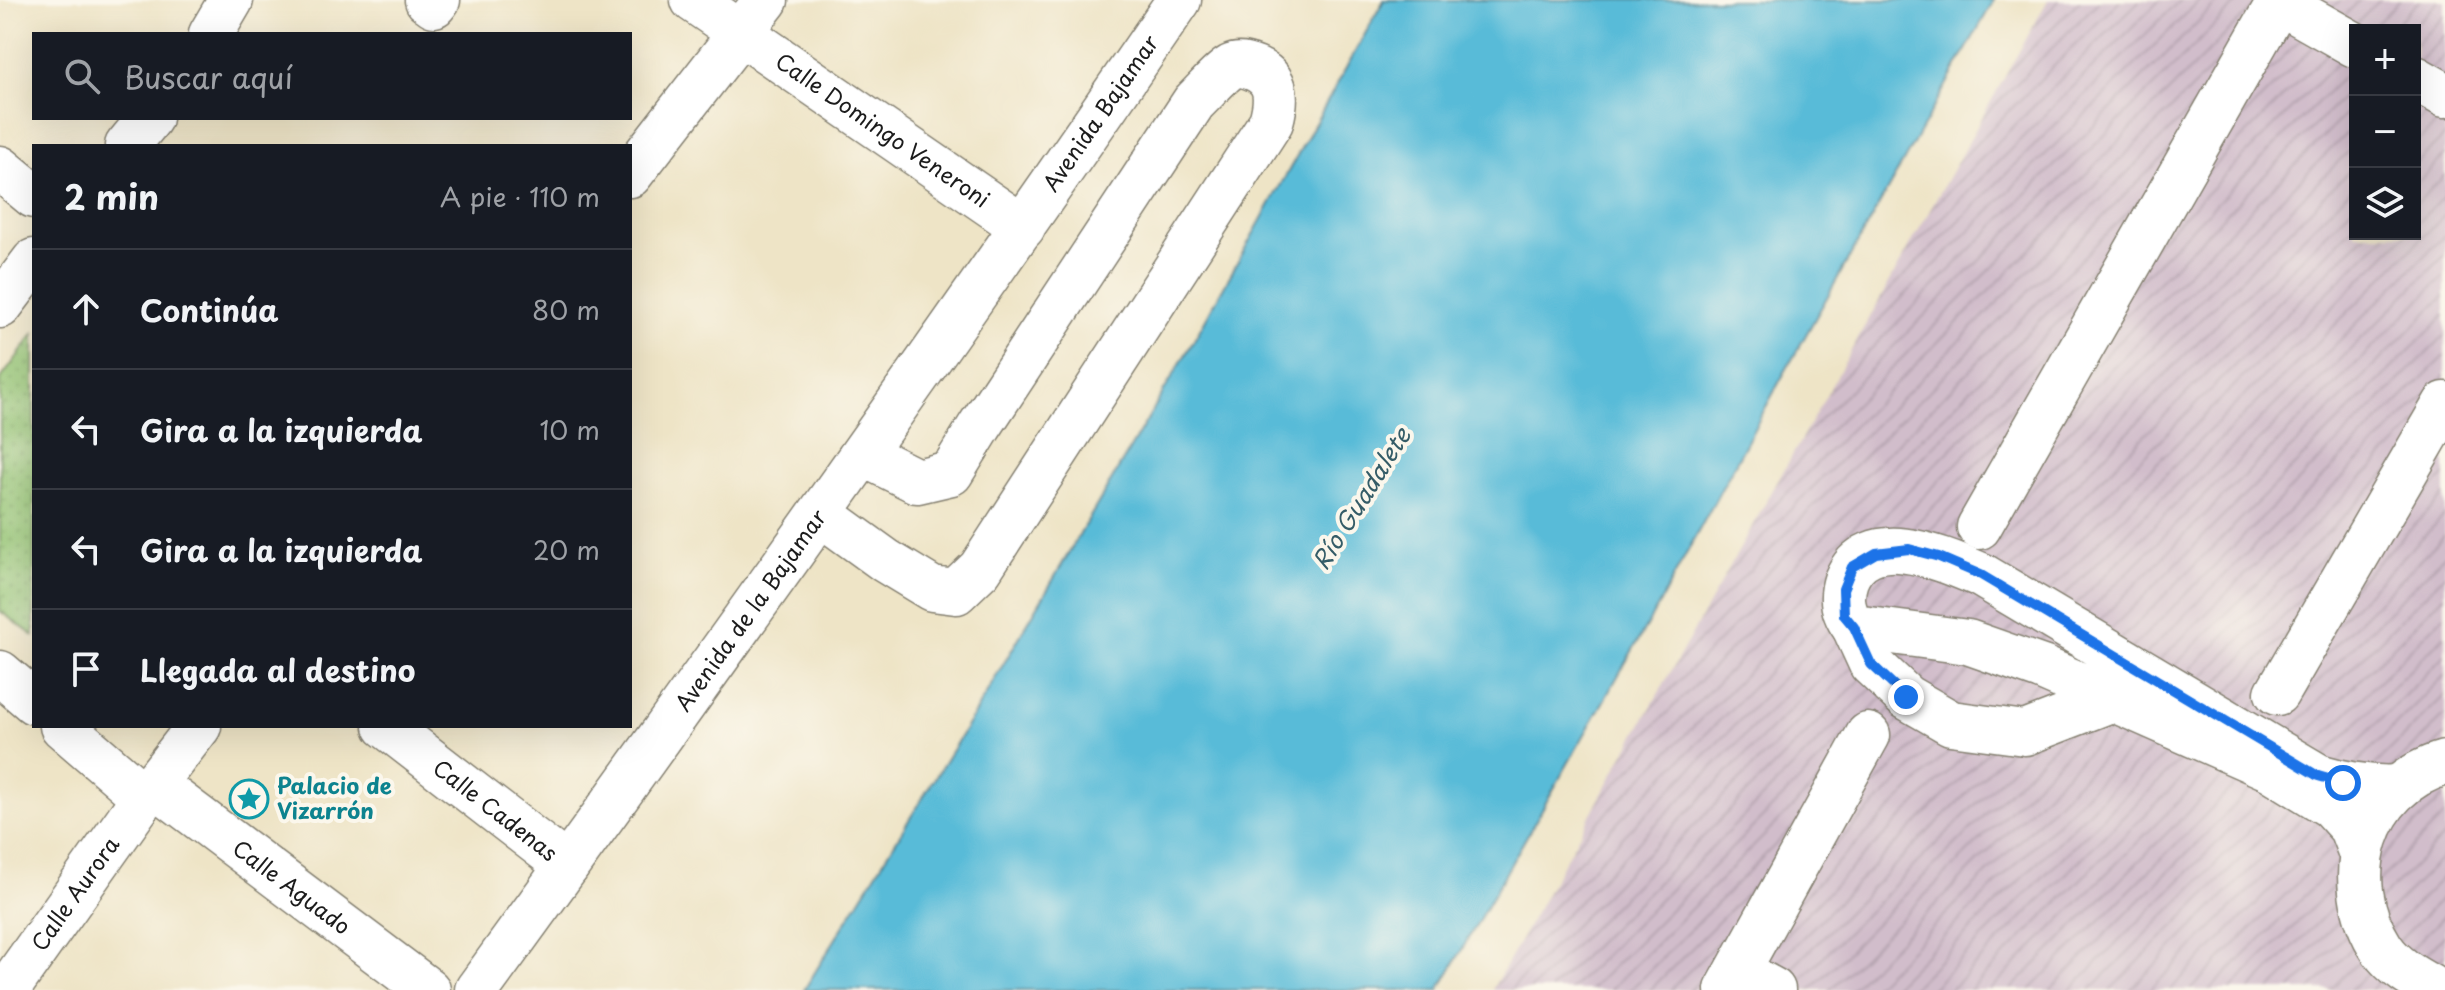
<!DOCTYPE html>
<html lang="es">
<meta charset="utf-8">
<style>
:root{--surface:#171b24;--page:#242831;--text:#f1f3f6;--muted:#9ea1a6;--line:#363941}
body{margin:0;font-family:"Playpen Sans",sans-serif;background:var(--page);color:var(--text)}
.controls{position:absolute;right:24px;top:24px;display:grid;overflow:hidden;border-radius:0px;box-shadow:0 8px 32px #0002}
.controls button{width:72px;height:72px;display:grid;place-items:center;padding:0;border:0;border-bottom:2px solid var(--line);background:var(--surface);color:var(--text);font:40px sans-serif}
.stop{position:absolute;width:24px;height:24px;margin:-18px;border:6px solid #1a73e8;border-radius:50%;background:#fff}
.stop.end{background:#1a73e8;border-color:#fff;box-shadow:0 2px 8px #0008}
.list{margin:0;padding:0;list-style:none}
h2{display:flex;justify-content:space-between;align-items:center;height:104px;margin:0;padding:0 32px;font-size:34px}
h2 small{font-size:26px;font-weight:400;color:var(--muted)}
.list li{display:grid;grid-template-columns:52px 1fr auto;gap:24px;align-items:center;box-sizing:border-box;height:120px;padding:0 32px;border-top:2px solid var(--line)}
.list b{display:block;font-size:30px;white-space:nowrap}
.list em{font-size:26px;font-style:normal;color:var(--muted)}
.icon{flex:none;width:44px;height:44px;fill:none;stroke:currentColor;stroke-width:2;stroke-linecap:round;stroke-linejoin:round}
.map{position:relative;flex:none;width:2445px;height:990px;overflow:hidden}
.search{position:absolute;background:var(--surface);box-shadow:0 8px 32px #0002;left:32px;top:32px;width:600px;height:88px;display:flex;align-items:center;gap:20px;box-sizing:border-box;padding:0 28px;border-radius:0px;color:var(--muted);font-size:30px}
.panel{position:absolute;background:var(--surface);box-shadow:0 8px 32px #0002;left:32px;top:144px;width:600px;height:584px;border-radius:0px}
.map>svg:first-child{display:block}
</style>
<div class="map">
<svg width="2445" height="990" viewBox="0 0 2445 990">
<defs>
<pattern id="industrial-furrows" width="10" height="10" patternUnits="userSpaceOnUse" patternTransform="scale(2)"><rect width="10" height="10" fill="#d1bdcb"/><path d="M-1 1l2-2M0 10L10 0M9 11l2-2" fill="none" stroke="#b3a2ae"/></pattern>
<pattern id="park-dots" width="8" height="8" patternUnits="userSpaceOnUse" patternTransform="scale(2)"><rect width="8" height="8" fill="#95c574"/><path d="M2 2h.1M6 6h.1" fill="none" stroke="#80a964" stroke-width="1.8" stroke-linecap="round"/></pattern>
</defs>
<rect width="100%" height="100%" fill="#fbf7ec"/>
<filter id="ink" filterUnits="userSpaceOnUse"><feTurbulence type="fractalNoise" baseFrequency=".0125" numOctaves="2"/><feDisplacementMap in="SourceGraphic" scale="16" xChannelSelector="R" yChannelSelector="G"/><feConvolveMatrix kernelMatrix="1 2 1 2 8 2 1 2 1" color-interpolation-filters="sRGB"/></filter>
<filter id="wash" filterUnits="userSpaceOnUse"><feTurbulence type="fractalNoise" baseFrequency=".006" numOctaves="4" result="noise"/><feDisplacementMap in="SourceGraphic" scale="32" xChannelSelector="R" yChannelSelector="G"/><feGaussianBlur stdDeviation="1.8" result="paint"/><feColorMatrix in="noise" values="0 0 0 0 0 0 0 0 0 0 0 0 0 0 0 0 0 1.4 0 .05"/><feComposite in="paint" operator="in"/></filter>
<g filter="url(#wash)">
<rect width="100%" height="100%" fill="#eee4c6"/>
<path fill="url(#industrial-furrows)" fill-rule="evenodd" d="M 2048,0 L 2445,0 L 2445,990 L 1492,990 ZM 2355,30 L 2415,30 L 2415,234 L 2355,234 Z"/>
<path fill="url(#park-dots)" stroke="#587048" stroke-width="2" d="M 34,334 L 34,636 L 0,611 L 0,380 Z"/>
<path fill="#59bbd8" stroke="#3a6c7a" stroke-width="2" d="M 1384,0 L 1994,0 L 1780,381 L 1659,604 L 1439,990 L 804,990 L 970,721 L 1194,340 Z"/>
</g>
<g filter="url(#ink)">
<g fill="none" stroke-linecap="round" stroke-linejoin="round">
<g stroke="#858071" stroke-width="47">
<g id="minor">
<path d="M 427,0 L 434,5 L 438,0"/>
<path id="s1" d="M 693,0 L 1023,227"/>
<path d="M 2279,2 L 2355,45"/>
<path d="M 211,34 L 231,0"/>
<path d="M 2415,78 L 2445,95"/>
<path d="M 127,146 L 150,118"/>
<path d="M 0,168 L 34,196"/>
<path d="M 630,175 L 766,0"/>
<path d="M 0,306 L 34,261"/>
<path d="M 821,514 L 886,561 L 932,589 L 956,592 L 980,569 L 1271,122 C 1277,101 1279,79 1255,69 C 1248,66 1239,63 1231,67 C 1220,73 1204,93 1194,102 L 980,426 L 951,473 L 917,481 L 863,454"/>
<path d="M 1979,527 L 2280,0"/>
<path d="M 1854,627 L 1871,664 L 1906,697 L 1951,723 L 2025,733 L 2113,699"/>
<path d="M 0,673 L 34,702"/>
<path d="M 2277,693 L 2445,404"/>
<path d="M 62,726 L 144,797"/>
<path id="s2" d="M 386,726 L 567,866"/>
<path id="s3" d="M 154,784 L 428,990"/>
<path d="M 2361,854 L 2351,828 L 2331,806 L 2271,769 L 2042,668 L 1968,642 L 1854,627 C 1843,613 1840,598 1846,580 C 1868,525 1943,559 1981,575 L 2318,776 C 2345,784 2370,789 2399,787"/>
<path d="M 1738,971 L 1773,990"/>
<path id="s4" d="M 7,990 L 144,797 L 199,726"/>
<path id="s5" d="M 477,990 C 715,663 950,334 1179,0"/>
<path d="M 1727,990 L 1868,735"/>
<path d="M 2436,990 C 2416,979 2395,968 2382,949 C 2337,880 2363,786 2445,763"/>
</g>
</g>
<use href="#minor" stroke="#fff" stroke-width="44"/>
</g>
</g>
<g fill="none" stroke-linecap="round" stroke-linejoin="round" filter="url(#ink)">
<path stroke="#1a73e8" stroke-width="10" d="M 1906,697 L 1871,664 L 1854,627 L 1844,615 L 1843,589 L 1852,567 L 1876,553 L 1909,549 L 1939,557 L 1981,575 L 2318,776 L 2343,783"/>
</g>
<defs>
<g id="sight-ring" transform="scale(2)"><circle r="9.5" fill="#fbf7ec" stroke="#0f9aa8" stroke-width="1.5"/><path d="M0-6L1.8-2.2L6-1.7L2.9 1.2L3.7 5.4L0 3.3L-3.7 5.4L-2.9 1.2L-6-1.7L-1.8-2.2Z" fill="#0f9aa8"/></g>
</defs>
<g fill-rule="evenodd">
<use href="#sight-ring" x="249" y="799"/>
</g>
<g text-anchor="middle" stroke-width="8" stroke-linejoin="round" paint-order="stroke">
<g font-size="22" fill="#1c1c1c" stroke="#fbf7ec">
<text dy="8" stroke="none"><textPath href="#s5" startOffset="1076">Avenida Bajamar</textPath></text>
<text dy="8" stroke="none"><textPath href="#s1" startOffset="230">Calle Domingo Veneroni</textPath></text>
<text dy="8" stroke="none"><textPath href="#s5" startOffset="468">Avenida de la Bajamar</textPath></text>
<text dy="8" stroke="none"><textPath href="#s2" startOffset="138">Calle Cadenas</textPath></text>
<text dy="8" stroke="none"><textPath href="#s3" startOffset="172">Calle Aguado</textPath></text>
<text dy="8" stroke="none"><textPath href="#s4" startOffset="118">Calle Aurora</textPath></text>
</g>
<g font-size="22" font-weight="bold" fill="#0d838f" stroke="#fbf7ec" text-anchor="start">
<text x="277" y="794">Palacio de<tspan x="277" dy="25">Vizarrón</tspan></text>
</g>
<g font-size="24" font-style="italic" fill="#345c67" stroke="#fbf7ec">
<text transform="translate(1362 499) rotate(-58)" y="8">Río Guadalete</text>
</g>
</g>
</svg>
<div class="controls">
<button>+</button>
<button>−</button>
<button><svg class="icon" aria-label="layers" viewBox="0 0 24 24"><path d="M12 4l9 5-9 5-9-5zM3 14l9 5 9-5"/></svg></button>
</div>
<div class="stop" style="left:2343px;top:783px"></div>
<div class="stop end" style="left:1906px;top:697px"></div>
<div class="search"><svg class="icon" aria-label="search" viewBox="0 0 24 24"><circle cx="10" cy="10" r="6"/><path d="M15 15l6 6"/></svg>Buscar aquí</div>
<section class="panel">
<h2>2 min<small>A pie · 110 m</small></h2>
<ul class="list">
<li><svg class="icon" aria-label="ahead" viewBox="0 0 24 24"><path d="M12 20V5M6 11l6-6 6 6"/></svg><div><b>Continúa</b></div><em>80 m</em></li>
<li><svg class="icon" aria-label="left" viewBox="0 0 24 24"><path d="M17 20v-9H6M10 6l-5 5 5 5"/></svg><div><b>Gira a la izquierda</b></div><em>10 m</em></li>
<li><svg class="icon" aria-label="left" viewBox="0 0 24 24"><path d="M17 20v-9H6M10 6l-5 5 5 5"/></svg><div><b>Gira a la izquierda</b></div><em>20 m</em></li>
<li><svg class="icon" aria-label="arrive" viewBox="0 0 24 24"><path d="M6 21V4h12l-3 4 3 4H6"/></svg><div><b>Llegada al destino</b></div></li>
</ul>
</section>
</div>
